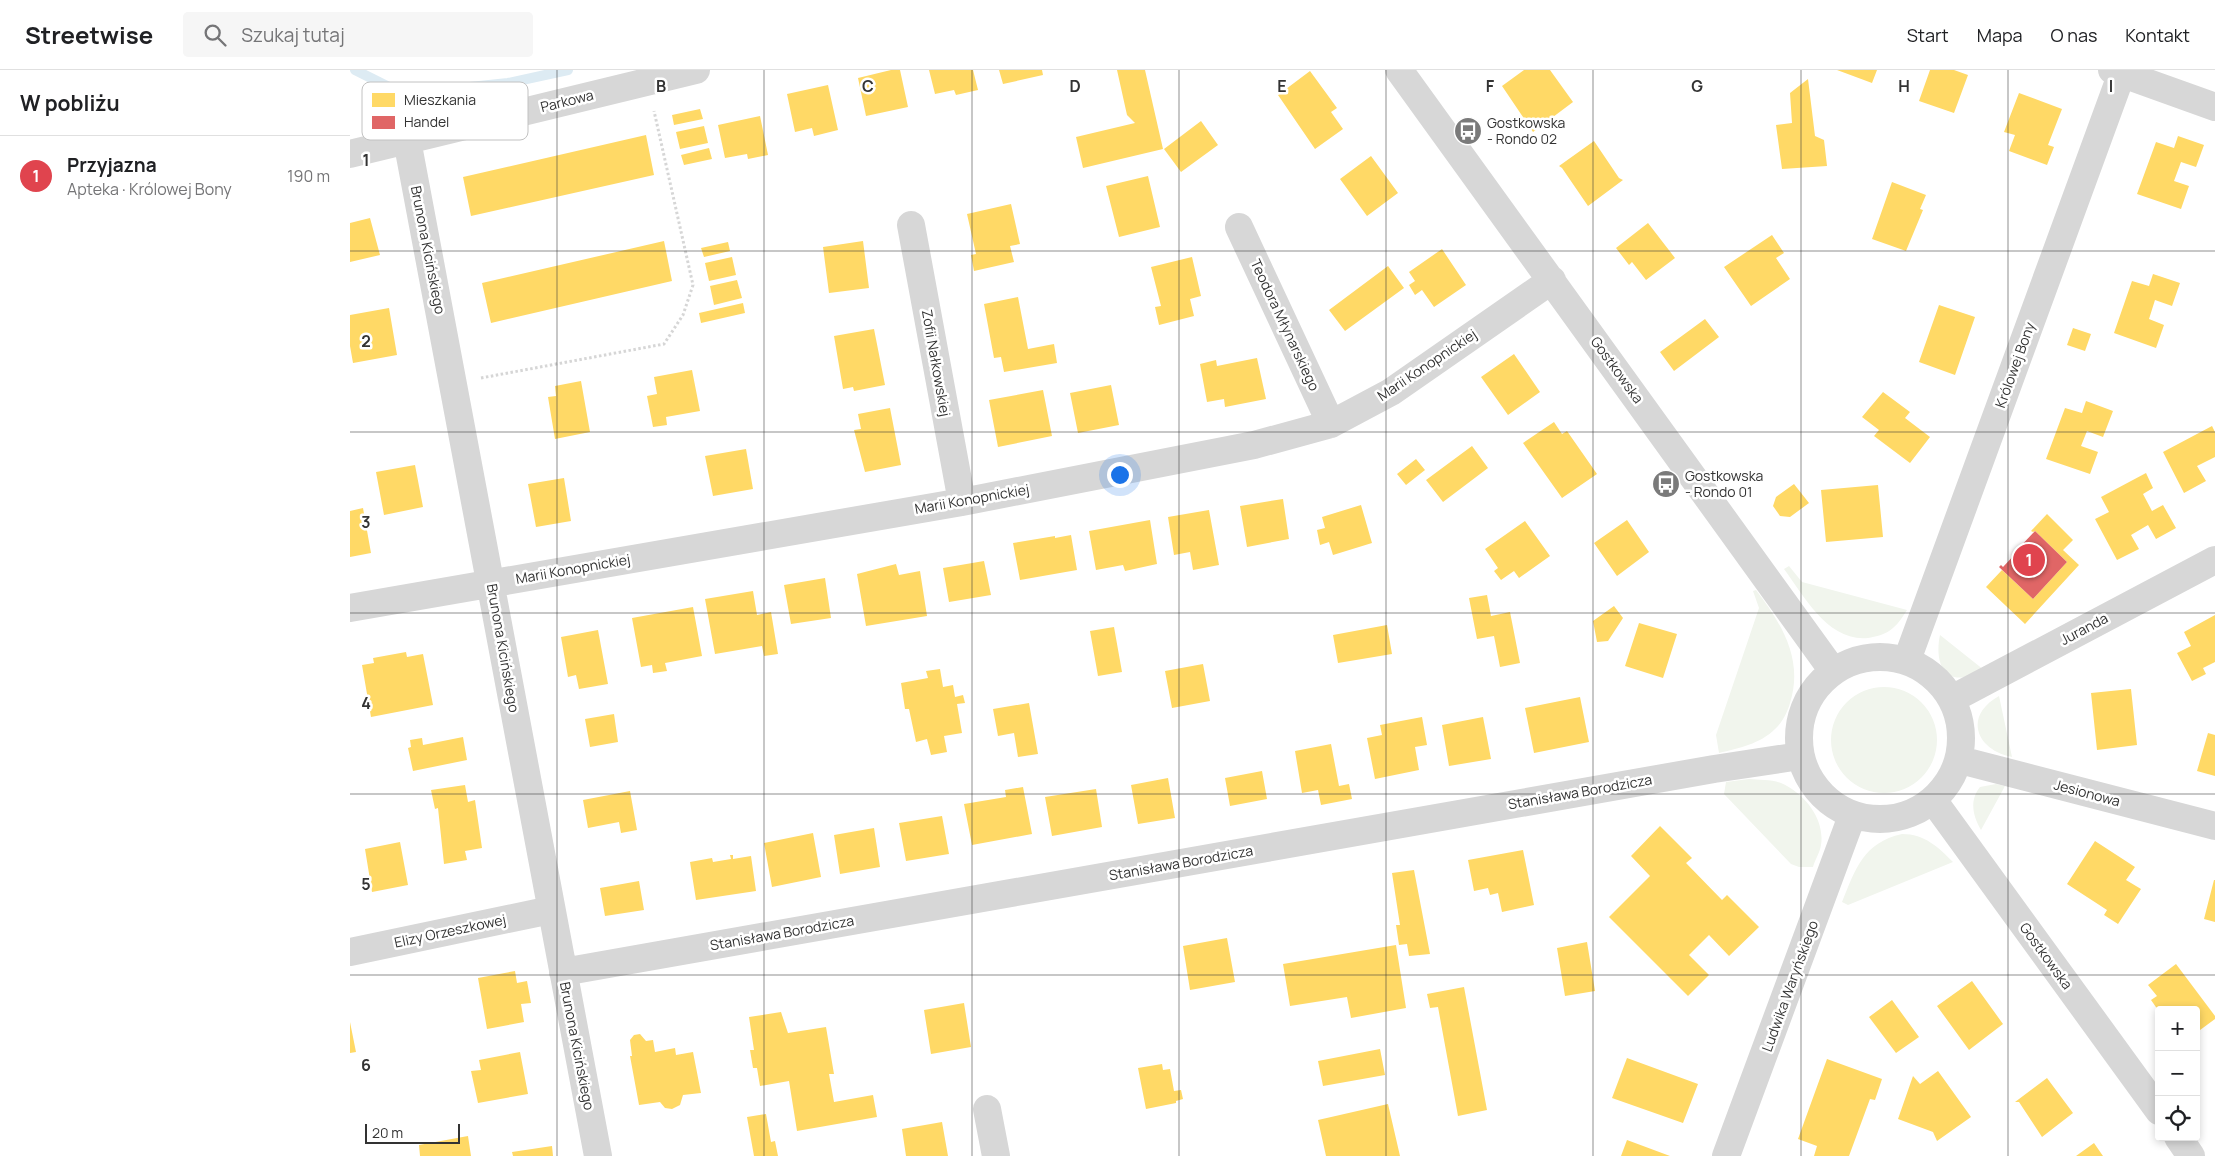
<!DOCTYPE html>
<html lang="pl">
<meta charset="utf-8">
<style>
:root{--surface:#fff;--page:#f6f6f6;--text:#202124;--muted:#757577;--line:#e0e0e0;--accent:#7a7a7a}
body{margin:0;font-family:Manrope,sans-serif;background:var(--page);color:var(--text)}
.controls{position:absolute;right:15px;bottom:15px;display:grid;overflow:hidden;border-radius:5px;box-shadow:0 2px 8px #0003}
.controls button{width:45px;height:45px;display:grid;place-items:center;padding:0;border:0;border-bottom:1px solid var(--line);background:var(--surface);color:var(--text);font:25px sans-serif}
.scale{position:absolute;left:15px;bottom:12px;width:95px;box-sizing:border-box;padding-left:5px;border:2px solid #333;border-top:0;font-size:14px;line-height:18px;white-space:nowrap;color:#333;-webkit-text-stroke:4px #fff;paint-order:stroke}
.you{position:absolute;left:769px;top:404px;width:18px;height:18px;margin:-12px;border:4px solid #fff;border-radius:50%;background:#1a73e8;box-shadow:0 0 0 8px #1a73e833}
.badge{display:grid;place-items:center;width:32px;height:32px;border-radius:50%;background:var(--accent);color:#fff;font-size:16px;font-weight:700}
.pin{position:absolute;translate:-50% -50%;border:2px solid #fff;box-shadow:0 1px 5px #0006}
.list{margin:0;padding:0;list-style:none}
h2{display:flex;justify-content:space-between;align-items:center;height:65px;margin:0;padding:0 20px;font-size:21px}
h2 small{font-size:16px;font-weight:400;color:var(--muted)}
.list li{display:grid;grid-template-columns:32px 1fr auto;gap:15px;align-items:center;box-sizing:border-box;height:80px;padding:0 20px;border-top:1px solid var(--line)}
.list b{display:block;font-size:19px;white-space:nowrap}
.list p{margin:0;font-size:16px;white-space:nowrap;color:var(--muted)}
.list em{font-size:16px;font-style:normal;color:var(--muted)}
.icon{flex:none;width:28px;height:28px;fill:none;stroke:currentColor;stroke-width:2;stroke-linecap:round;stroke-linejoin:round}
.map{position:relative;flex:none;width:1865px;height:1086px;overflow:hidden}
header{display:flex;align-items:center;gap:30px;box-sizing:border-box;height:70px;padding:0 25px;background:var(--surface);border-bottom:1px solid var(--line)}
header strong{font-size:24px}
nav{display:flex;gap:28px;margin-inline-start:auto;font-size:18px}
.search{width:350px;height:45px;background:var(--page);display:flex;align-items:center;gap:12px;box-sizing:border-box;padding:0 18px;border-radius:5px;color:var(--muted);font-size:19px}
main{display:flex}
aside{flex:1;background:var(--surface)}
.map>svg:first-child{display:block}
</style>
<header>
<strong>Streetwise</strong>
<div class="search"><svg class="icon" aria-label="search" viewBox="0 0 24 24"><circle cx="10" cy="10" r="6"/><path d="M15 15l6 6"/></svg>Szukaj tutaj</div>
<nav><a>Start</a><a>Mapa</a><a>O nas</a><a>Kontakt</a></nav>
</header>
<main>
<aside>
<h2>W pobliżu<small></small></h2>
<ul class="list">
<li><span class="badge" style="background:#e0444e">1</span><div><b>Przyjazna</b><p>Apteka · Królowej Bony</p></div><em>190 m</em></li>
</ul>
</aside>
<div class="map">
<svg width="1865" height="1086" viewBox="0 0 1865 1086">
<rect width="100%" height="100%" fill="#fff"/>
<path fill="#f1f5ed" d="M 1439,496 L 1452,512 L 1557,540 C 1553,546 1549,553 1543,558 C 1537,564 1525,567 1518,568 C 1478,572 1454,526 1434,499 Z
M 1406,520 C 1431,553 1454,589 1440,633 C 1438,641 1432,653 1425,659 C 1410,674 1389,678 1369,683 L 1366,665 L 1409,538 L 1403,521 Z
M 1590,565 L 1634,600 C 1628,602 1622,606 1616,607 C 1588,612 1586,583 1590,565 Z
M1481 670a53 53 0 1 1 106 0a53 53 0 1 1-106 0Z
M 1649,626 L 1662,687 C 1626,680 1613,646 1649,626 Z
M 1399,709 C 1411,710 1426,709 1437,716 C 1457,727 1475,751 1471,775 C 1470,782 1465,790 1463,797 L 1449,797 L 1441,794 L 1374,724 L 1376,712 Z
M 1646,714 L 1655,716 L 1631,760 C 1623,746 1619,731 1630,717 Z
M 1552,764 C 1575,764 1588,777 1603,792 L 1498,835 L 1492,832 C 1506,798 1513,773 1552,764 Z"/>
<path fill="#ffd966" d="M 541,0 L 550,0 L 558,37 L 516,46 L 508,8 Z
M 579,0 L 623,0 L 628,20 L 606,25 L 604,20 L 585,24 Z
M 649,0 L 692,0 L 693,5 L 653,14 Z
M 767,0 L 795,0 L 813,79 L 733,98 L 726,67 L 785,53 L 777,45 Z
M 1174,0 L 1200,0 L 1223,32 L 1183,62 L 1152,16 Z
M 1487,0 L 1527,0 L 1522,13 Z
M 1580,0 L 1604,0 L 1618,5 L 1604,43 L 1569,31 Z
M 960,1 L 987,38 L 981,42 L 993,59 L 965,79 L 928,25 Z
M 1458,9 L 1465,66 L 1474,70 L 1477,96 L 1432,99 L 1426,55 L 1442,53 L 1440,23 Z
M 478,15 L 488,60 L 464,66 L 462,58 L 445,62 L 437,24 Z
M 1669,23 L 1712,39 L 1698,75 L 1704,77 L 1697,95 L 1659,81 L 1665,65 L 1654,62 Z
M 350,39 L 353,49 L 324,55 L 322,45 Z
M 410,46 L 418,85 L 398,89 L 397,84 L 375,88 L 368,55 Z
M 851,51 L 868,75 L 831,102 L 814,79 Z
M 354,56 L 358,73 L 330,79 L 326,62 Z
M 296,65 L 304,105 L 121,146 L 113,107 Z
M 1828,66 L 1854,75 L 1846,97 L 1831,92 L 1824,111 L 1839,116 L 1831,139 L 1787,124 L 1806,72 L 1824,78 Z
M 1244,71 L 1269,108 L 1273,110 L 1238,136 L 1212,98 L 1209,96 Z
M 359,78 L 362,89 L 334,95 L 331,85 Z
M 1021,86 L 1048,123 L 1017,146 L 990,109 Z
M 798,106 L 810,157 L 769,167 L 756,116 Z
M 1542,112 L 1576,125 L 1570,139 L 1573,140 L 1556,181 L 1522,169 Z
M 661,134 L 670,174 L 660,176 L 664,192 L 624,201 L 621,185 L 626,184 L 617,144 Z
M 20,148 L 30,185 L 0,192 L 0,153 Z
M 1298,153 L 1325,188 L 1296,210 L 1282,192 L 1279,195 L 1266,178 Z
M 1422,165 L 1434,183 L 1426,188 L 1440,209 L 1401,236 L 1374,197 Z
M 314,171 L 322,211 L 141,253 L 132,213 Z
M 513,171 L 519,218 L 479,223 L 473,177 Z
M 378,172 L 380,181 L 354,187 L 351,178 Z
M 1092,179 L 1116,215 L 1084,237 L 1072,220 L 1065,225 L 1059,215 L 1065,211 L 1059,202 Z
M 382,187 L 386,205 L 359,211 L 355,193 Z
M 842,187 L 851,226 L 840,229 L 844,246 L 809,255 L 805,237 L 811,236 L 801,197 Z
M 1038,196 L 1054,218 L 995,261 L 979,240 Z
M 1803,204 L 1830,213 L 1822,236 L 1805,230 L 1799,249 L 1814,255 L 1806,278 L 1764,263 L 1782,211 L 1799,216 Z
M 387,210 L 392,228 L 364,235 L 360,216 Z
M 668,227 L 678,279 L 704,274 L 707,293 L 654,302 L 651,287 L 644,288 L 634,234 Z
M 393,233 L 395,243 L 351,253 L 349,243 Z
M 1589,235 L 1625,247 L 1605,305 L 1569,292 Z
M 39,238 L 47,285 L 3,293 L 0,276 L 0,245 Z
M 1355,249 L 1369,267 L 1324,301 L 1310,282 Z
M 1723,258 L 1741,264 L 1735,281 L 1717,275 Z
M 524,259 L 535,315 L 504,321 L 503,317 L 493,319 L 484,266 Z
M 1164,284 L 1190,322 L 1158,345 L 1131,307 Z
M 907,288 L 916,329 L 875,337 L 874,329 L 857,332 L 850,294 L 866,290 L 867,296 Z
M 342,300 L 350,341 L 316,347 L 317,355 L 303,357 L 297,326 L 307,324 L 304,307 Z
M 231,311 L 240,362 L 205,369 L 198,327 L 206,326 L 205,316 Z
M 761,315 L 769,355 L 728,363 L 720,323 Z
M 693,320 L 702,366 L 648,377 L 639,330 Z
M 1533,322 L 1560,342 L 1555,348 L 1580,367 L 1560,393 L 1524,366 L 1529,360 L 1512,347 Z
M 1736,331 L 1763,341 L 1753,367 L 1737,361 L 1731,376 L 1748,382 L 1740,404 L 1696,389 L 1715,338 L 1732,343 Z
M 540,338 L 551,395 L 515,402 L 504,360 L 511,359 L 508,344 Z
M 1204,352 L 1212,364 L 1217,361 L 1247,404 L 1212,428 L 1173,373 Z
M 1862,356 L 1865,362 L 1865,387 L 1847,396 L 1856,411 L 1834,423 L 1813,382 Z
M 1122,376 L 1138,398 L 1093,432 L 1076,410 Z
M 396,379 L 403,419 L 363,426 L 355,386 Z
M 1066,389 L 1075,400 L 1056,415 L 1047,404 Z
M 65,395 L 73,437 L 34,445 L 26,402 Z
M 1796,403 L 1803,418 L 1793,424 L 1802,441 L 1813,435 L 1826,458 L 1806,469 L 1798,455 L 1781,465 L 1789,479 L 1767,490 L 1745,449 L 1759,442 L 1751,427 Z
M 214,408 L 221,451 L 186,457 L 178,414 Z
M 1444,414 L 1459,433 L 1440,447 L 1430,446 L 1423,436 L 1426,427 Z
M 1528,415 L 1533,467 L 1476,472 L 1471,420 Z
M 933,429 L 939,469 L 897,477 L 890,436 Z
M 1011,435 L 1022,473 L 983,485 L 979,472 L 970,475 L 967,460 L 975,458 L 972,447 Z
M 13,438 L 21,483 L 0,487 L 0,441 Z
M 859,440 L 869,495 L 843,500 L 840,482 L 824,485 L 818,447 Z
M 1697,444 L 1723,470 L 1713,480 L 1729,495 L 1675,554 L 1636,517 L 1652,500 L 1683,529 L 1717,492 L 1685,461 L 1683,462 L 1681,461 Z
M 800,450 L 807,494 L 775,501 L 773,495 L 746,500 L 739,461 Z
M 1277,450 L 1299,482 L 1267,506 L 1244,473 Z
M 1175,451 L 1200,486 L 1169,508 L 1164,501 L 1151,510 L 1144,501 L 1148,498 L 1135,479 Z
M 721,465 L 727,500 L 670,510 L 663,473 L 705,466 L 705,468 Z
M 634,491 L 641,525 L 599,532 L 593,498 Z
M 546,494 L 549,505 L 570,501 L 577,546 L 516,556 L 507,504 Z
M 475,508 L 481,548 L 441,554 L 434,515 Z
M 403,521 L 407,545 L 421,542 L 428,584 L 414,586 L 412,576 L 365,584 L 355,529 Z
M 1137,525 L 1141,546 L 1160,542 L 1170,593 L 1150,597 L 1144,566 L 1127,569 L 1119,528 Z
M 1264,536 L 1273,548 L 1258,571 L 1247,572 L 1243,551 Z
M 343,537 L 352,586 L 315,593 L 317,601 L 303,603 L 302,595 L 291,597 L 282,548 Z
M 1865,545 L 1865,592 L 1853,598 L 1856,604 L 1842,611 L 1827,583 L 1841,576 L 1834,562 Z
M 1289,553 L 1327,564 L 1313,608 L 1275,596 Z
M 1037,555 L 1042,584 L 988,593 L 983,565 Z
M 764,557 L 772,602 L 748,606 L 740,561 Z
M 248,560 L 258,614 L 229,619 L 226,605 L 218,607 L 211,567 Z
M 56,582 L 57,587 L 73,584 L 83,635 L 21,647 L 12,595 L 24,593 L 23,588 Z
M 853,594 L 860,631 L 822,638 L 815,601 Z
M 590,599 L 593,617 L 603,615 L 605,627 L 613,625 L 615,633 L 607,634 L 612,663 L 594,666 L 597,682 L 581,685 L 577,669 L 566,672 L 559,639 L 555,639 L 551,613 L 578,608 L 576,601 Z
M 1781,619 L 1787,675 L 1747,680 L 1741,623 Z
M 1230,627 L 1239,672 L 1184,683 L 1175,638 Z
M 679,633 L 688,684 L 668,687 L 664,663 L 648,666 L 643,639 Z
M 264,644 L 268,672 L 240,677 L 235,649 Z
M 1072,647 L 1077,675 L 1065,677 L 1069,700 L 1025,709 L 1017,668 L 1032,665 L 1030,655 Z
M 1133,647 L 1141,689 L 1099,696 L 1092,655 Z
M 1858,663 L 1865,665 L 1865,706 L 1847,701 Z
M 113,667 L 117,690 L 63,701 L 58,678 L 61,677 L 60,670 L 72,668 L 73,675 Z
M 981,674 L 989,716 L 999,714 L 1002,729 L 971,735 L 968,720 L 952,723 L 945,681 Z
M 912,701 L 917,729 L 880,736 L 875,708 Z
M 818,708 L 825,748 L 788,754 L 781,715 Z
M 115,715 L 118,732 L 125,730 L 132,778 L 115,781 L 117,790 L 94,794 L 88,738 L 85,739 L 81,720 Z
M 673,717 L 682,764 L 622,775 L 614,734 L 656,727 L 655,720 Z
M 746,719 L 752,757 L 702,766 L 695,727 Z
M 280,721 L 287,760 L 271,763 L 269,752 L 238,758 L 233,730 Z
M 592,746 L 599,784 L 556,791 L 549,753 Z
M 1310,756 L 1342,788 L 1336,793 L 1372,830 L 1377,825 L 1409,857 L 1379,886 L 1359,865 L 1339,885 L 1359,905 L 1338,926 L 1259,847 L 1300,806 L 1281,786 Z
M 524,758 L 530,797 L 490,804 L 484,765 Z
M 463,763 L 471,807 L 422,817 L 414,773 Z
M 1745,771 L 1785,797 L 1776,810 L 1791,819 L 1768,854 L 1754,845 L 1757,840 L 1717,814 Z
M 50,772 L 58,815 L 22,822 L 15,779 Z
M 1173,780 L 1184,835 L 1152,842 L 1148,823 L 1140,825 L 1138,818 L 1124,821 L 1118,790 Z
M 380,785 L 383,785 L 383,789 L 401,786 L 406,821 L 346,830 L 340,792 L 362,788 L 363,792 L 381,789 Z
M 1064,800 L 1080,884 L 1059,886 L 1057,874 L 1049,875 L 1046,855 L 1050,855 L 1042,803 Z
M 1864,810 L 1865,810 L 1865,852 L 1854,849 Z
M 289,811 L 294,840 L 255,846 L 250,818 Z
M 877,868 L 885,912 L 840,920 L 833,876 Z
M 1237,872 L 1245,921 L 1215,926 L 1207,878 Z
M 1046,875 L 1056,938 L 1001,948 L 997,927 L 940,936 L 933,894 Z
M 1826,894 L 1865,946 L 1865,949 L 1846,963 L 1846,940 L 1808,940 L 1801,930 L 1807,926 L 1798,915 Z
M 165,901 L 167,913 L 177,911 L 181,933 L 171,934 L 174,952 L 137,959 L 128,908 Z
M 1622,911 L 1653,954 L 1619,980 L 1587,936 Z
M 1114,917 L 1137,1040 L 1108,1046 L 1088,937 L 1080,938 L 1077,924 Z
M 1542,930 L 1569,967 L 1546,983 L 1519,947 Z
M 614,933 L 621,977 L 581,984 L 574,940 Z
M 431,942 L 438,963 L 476,957 L 484,1004 L 479,1004 L 484,1032 L 523,1025 L 527,1047 L 447,1061 L 439,1011 L 410,1016 L 407,998 L 403,998 L 400,980 L 404,980 L 399,947 Z
M 0,952 L 6,982 L 0,983 Z
M 290,964 L 296,971 L 303,970 L 305,982 L 325,978 L 326,985 L 343,982 L 351,1023 L 333,1025 L 330,1035 L 322,1039 L 315,1038 L 310,1032 L 289,1035 L 280,986 L 282,986 L 280,970 L 284,965 Z
M 1030,979 L 1035,1005 L 973,1016 L 968,991 Z
M 170,982 L 178,1024 L 128,1033 L 121,1001 L 131,1000 L 129,990 Z
M 1277,988 L 1348,1014 L 1333,1053 L 1262,1028 Z
M 1477,989 L 1532,1009 L 1525,1030 L 1520,1029 L 1499,1086 L 1464,1086 L 1467,1076 L 1448,1069 Z
M 812,994 L 813,1000 L 820,999 L 824,1021 L 831,1020 L 833,1029 L 826,1031 L 826,1033 L 796,1039 L 788,998 Z
M 1588,1001 L 1621,1047 L 1587,1071 L 1583,1062 L 1548,1049 L 1563,1006 L 1570,1014 Z
M 1697,1008 L 1723,1043 L 1692,1067 L 1669,1032 L 1665,1032 Z
M 1038,1034 L 1050,1086 L 976,1086 L 968,1050 Z
M 416,1044 L 421,1072 L 425,1071 L 428,1086 L 404,1086 L 397,1047 Z
M 592,1052 L 598,1086 L 556,1086 L 552,1059 Z
M 118,1066 L 121,1086 L 70,1086 L 69,1075 Z
M 1277,1070 L 1320,1086 L 1271,1086 Z
M 1744,1073 L 1753,1086 L 1726,1086 Z
M 202,1076 L 203,1086 L 163,1086 L 162,1082 Z"/>
<path fill="#e06666" d="M 1685,461 L 1717,492 L 1683,529 L 1649,497 L 1651,495 L 1653,497 L 1667,482 L 1666,481 Z"/>
<g fill="none" stroke-linecap="round" stroke-linejoin="round">
<path stroke="#ddebf3" stroke-width="10" d="M 5,0 L 47,21 L 72,22 L 158,13 L 218,0"/>
<path stroke="#d6d6d6" stroke-width="3" stroke-dasharray="2.5 2.5" stroke-linecap="butt" d="M 131,308 L 314,274 L 333,245 L 343,215 L 304,41"/>
<path stroke="#d7d7d7" stroke-width="28" d="M 1049,0 L 1483,601
M 1762,0 L 1865,37
M 57,70 L 248,1086
M 0,84 L 346,0
M 561,155 L 612,432
M 889,157 L 981,354
M 0,538 L 612,432 L 904,375 L 981,354 L 1041,322 L 1202,210
M1449 668a81 81 0 1 1 162 0a81 81 0 1 1-162 0Z
M 1557,590 L 1773,0
M 1602,629 L 1865,490
M 1610,690 L 1865,756
M 1583,730 L 1809,1041
M 0,882 L 201,840
M 213,902 L 1364,699 L 1450,686
M 637,1039 L 646,1086
M 1828,1067 L 1841,1086
M 1376,1086 L 1502,746"/>
</g>
<path fill="none" stroke="#333" stroke-width="1" stroke-opacity="0.55" d="M 207,0 L 207,1086M 414,0 L 414,1086M 622,0 L 622,1086M 829,0 L 829,1086M 1036,0 L 1036,1086M 1243,0 L 1243,1086M 1451,0 L 1451,1086M 1658,0 L 1658,1086M 0,181 L 1865,181M 0,362 L 1865,362M 0,543 L 1865,543M 0,724 L 1865,724M 0,905 L 1865,905"/>
<defs>
<g id="bus-disc" transform="scale(1.4375)"><circle r="9.5" fill="#7a7a7a" stroke="#fff"/><path d="M-5-6H5V4H4V6H2V4H-2V6H-4V4H-5ZM-3.5-4V0h7V-4ZM-3.5 1.2v1.5H-2V1.2ZM2 1.2v1.5H3.5V1.2Z" fill="#fff"/></g>
</defs>
<g fill-rule="evenodd">
<use href="#bus-disc" x="1118" y="61"/>
<use href="#bus-disc" x="1316" y="414"/>
</g>
<g text-anchor="middle" stroke-width="5" stroke-linejoin="round" paint-order="stroke">
<g font-size="14" fill="#333" stroke="#fff">
<text transform="translate(217 31) rotate(-14)" y="5">Parkowa</text>
<text transform="translate(78 180) rotate(79)" y="5">Brunona Kicińskiego</text>
<text transform="translate(935 255) rotate(65)" y="5">Teodora Młynarskiego</text>
<text transform="translate(586 293) rotate(80)" y="5">Zofii Nałkowskiej</text>
<text transform="translate(1077 295) rotate(-34)" y="5">Marii Konopnickiej</text>
<text transform="translate(1665 295) rotate(-70)" y="5">Królowej Bony</text>
<text transform="translate(1267 300) rotate(54)" y="5">Gostkowska</text>
<text transform="translate(622 429) rotate(-10)" y="5">Marii Konopnickiej</text>
<text transform="translate(223 499) rotate(-10)" y="5">Marii Konopnickiej</text>
<text transform="translate(1734 559) rotate(-28)" y="5">Juranda</text>
<text transform="translate(153 578) rotate(80)" y="5">Brunona Kicińskiego</text>
<text transform="translate(1230 722) rotate(-10)" y="5">Stanisława Borodzicza</text>
<text transform="translate(1737 723) rotate(15)" y="5">Jesionowa</text>
<text transform="translate(831 793) rotate(-10)" y="5">Stanisława Borodzicza</text>
<text transform="translate(100 861) rotate(-12)" y="5">Elizy Orzeszkowej</text>
<text transform="translate(432 863) rotate(-10)" y="5">Stanisława Borodzicza</text>
<text transform="translate(1696 886) rotate(54)" y="5">Gostkowska</text>
<text transform="translate(1440 916) rotate(-70)" y="5">Ludwika Waryńskiego</text>
<text transform="translate(227 976) rotate(79)" y="5">Brunona Kicińskiego</text>
</g>
<g font-size="14" fill="#333" stroke="#fff" text-anchor="start">
<text x="1137" y="58">Gostkowska<tspan x="1137" dy="16">- Rondo 02</tspan></text>
<text x="1335" y="411">Gostkowska<tspan x="1335" dy="16">- Rondo 01</tspan></text>
</g>
</g>
<rect x="12" y="12" width="166" height="58" rx="8" fill="#fff" stroke="#c2c2c2" stroke-width="1"/>
<rect x="22" y="23" width="23" height="14" fill="#ffd966"/>
<rect x="22" y="46" width="23" height="13" fill="#e06666"/>
<g font-size="14" fill="#333">
<text x="54" y="35">Mieszkania</text>
<text x="54" y="57">Handel</text>
</g>
<g font-size="16" text-anchor="middle" font-weight="bold" fill="#333" stroke="#fff" stroke-width="5" stroke-linejoin="round" paint-order="stroke">
<text x="311" y="22">B</text>
<text x="518" y="22">C</text>
<text x="725" y="22">D</text>
<text x="932" y="22">E</text>
<text x="1140" y="22">F</text>
<text x="1347" y="22">G</text>
<text x="1554" y="22">H</text>
<text x="1761" y="22">I</text>
<text x="16" y="96">1</text>
<text x="16" y="277">2</text>
<text x="16" y="458">3</text>
<text x="16" y="639">4</text>
<text x="16" y="820">5</text>
<text x="16" y="1001">6</text>
</g>
</svg>
<div class="controls">
<button>+</button>
<button>−</button>
<button><svg class="icon" aria-label="locate" viewBox="0 0 24 24"><circle cx="12" cy="12" r="6"/><path d="M12 2v4M12 18v4M2 12h4M18 12h4"/></svg></button>
</div>
<div class="scale">20 m</div>
<div class="you"></div>
<div class="pin badge" style="left:1679px;top:490px;background:#e0444e">1</div>
</div>
</main>
